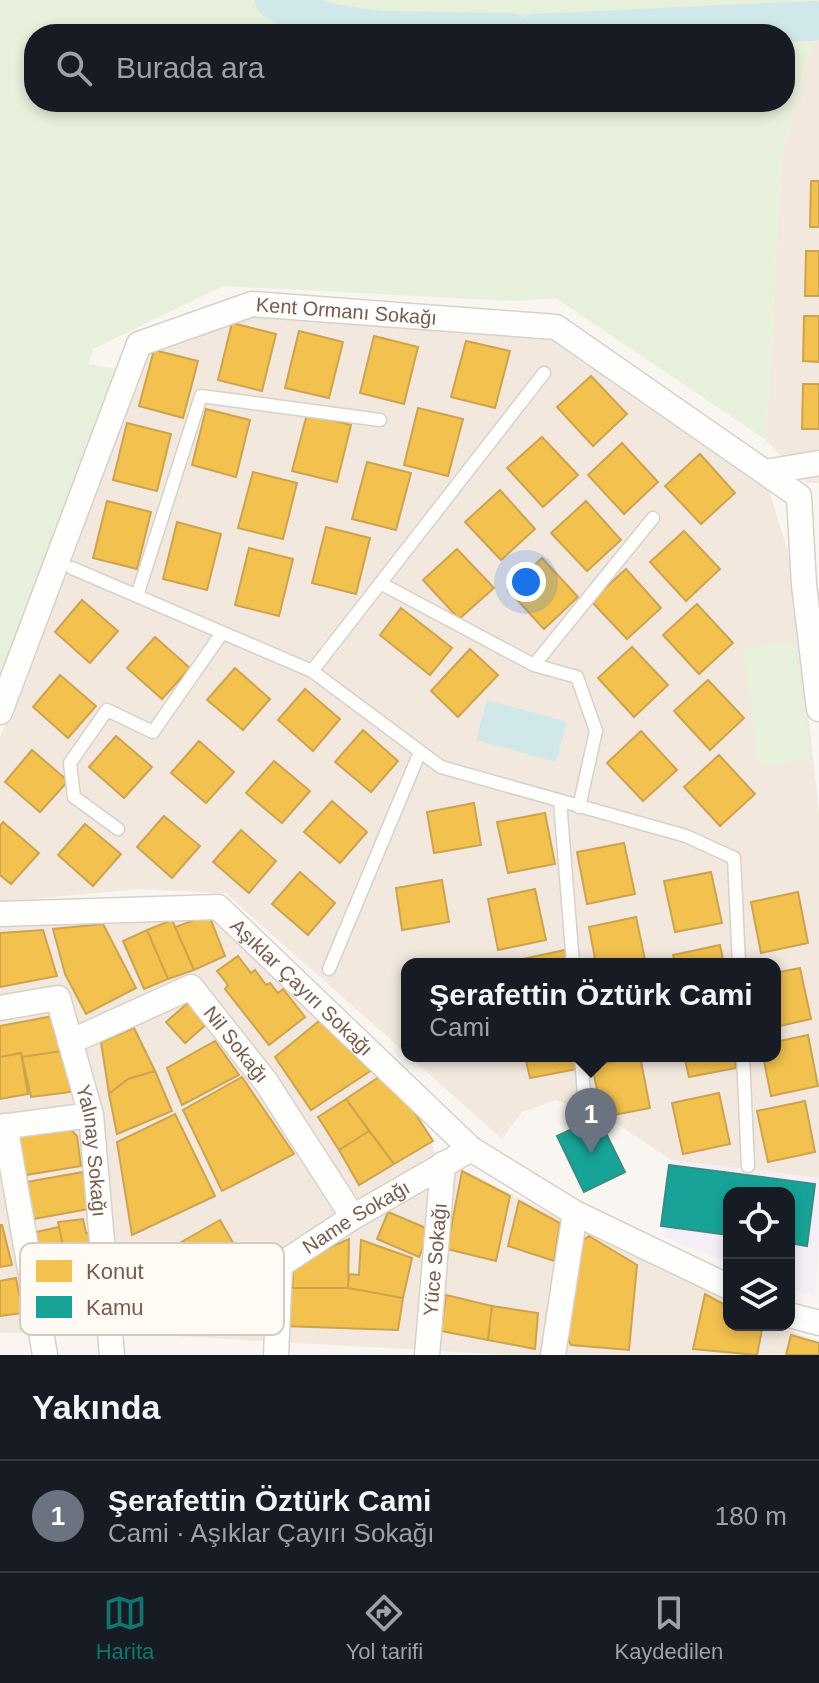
<!DOCTYPE html>
<html lang="tr">
<meta charset="utf-8">
<style>
:root{--surface:#171b24;--page:#20242c;--text:#f1f3f6;--muted:#9ea1a6;--line:#363941;--accent:#0f766e}
body{margin:0;font-family:Helvetica,sans-serif;background:var(--page);color:var(--text)}
.controls{position:absolute;right:24px;bottom:24px;display:grid;overflow:hidden;border-radius:16px;box-shadow:0 4px 12px #0003}
.controls button{width:72px;height:72px;display:grid;place-items:center;padding:0;border:0;border-bottom:2px solid var(--line);background:var(--surface);color:var(--text);font:40px sans-serif}
.you{position:absolute;left:526px;top:582px;width:28px;height:28px;margin:-20px;border:6px solid #fff;border-radius:50%;background:#1a73e8;box-shadow:0 0 0 12px #1a73e833}
.badge{display:grid;place-items:center;width:52px;height:52px;border-radius:50%;background:var(--accent);color:#fff;font-size:26px;font-weight:700}
.pin{position:absolute;translate:-50% -66px;filter:drop-shadow(0 2px 4px #0008)}
.pin::after{content:'';position:absolute;top:42px;width:28px;height:24px;background:inherit;clip-path:polygon(0 0,100% 0,50% 100%)}
.popup{position:absolute;left:401px;top:958px;width:380px;height:104px;box-sizing:border-box;display:grid;place-content:center;border-radius:16px;background:var(--surface);filter:drop-shadow(0 2px 6px #0005);font-size:26px;white-space:nowrap;color:var(--muted)}
.popup b{font-size:30px;color:var(--text)}
.popup::after{content:'';position:absolute;left:50%;top:100%;margin-left:-16px;border:16px solid transparent;border-top-color:var(--surface)}
.list{margin:0;padding:0;list-style:none}
h2{display:flex;justify-content:space-between;align-items:center;height:104px;margin:0;padding:0 32px;font-size:34px}
h2 small{font-size:26px;font-weight:400;color:var(--muted)}
.list li{display:grid;grid-template-columns:52px 1fr auto;gap:24px;align-items:center;box-sizing:border-box;height:112px;padding:0 32px;border-top:2px solid var(--line)}
.list b{display:block;font-size:30px;white-space:nowrap}
.list p{margin:0;font-size:26px;white-space:nowrap;color:var(--muted)}
.list em{font-size:26px;font-style:normal;color:var(--muted)}
.icon{flex:none;width:44px;height:44px;fill:none;stroke:currentColor;stroke-width:2;stroke-linecap:round;stroke-linejoin:round}
.map{position:relative;flex:none;width:819px;height:1355px;overflow:hidden}
.search{position:absolute;background:var(--surface);box-shadow:0 4px 12px #0003;left:24px;right:24px;top:24px;height:88px;display:flex;align-items:center;gap:20px;box-sizing:border-box;padding:0 28px;border-radius:32px;color:var(--muted);font-size:30px}
.sheet{height:216px;background:var(--surface)}
nav{display:flex;justify-content:space-around;align-items:center;box-sizing:border-box;height:112px;border-top:2px solid var(--line);background:var(--surface);font-size:22px;color:var(--muted)}
nav a{display:grid;justify-items:center;gap:4px}
nav .on{color:var(--accent)}
.map>svg:first-child{display:block}
</style>
<div class="map">
<svg width="819" height="1355" viewBox="0 0 819 1355">
<rect width="100%" height="100%" fill="#f9f5f0"/>
<path fill="#f2e8de" d="M 819,40 L 819,483 L 807,483 L 766,440 L 781,159 L 813,42 Z
M 234,316 L 544,335 L 764,475 L 791,561 L 819,811 L 819,1178 L 671,1160 L 614,1122 L 556,1100 L 522,1112 L 502,1139 L 409,1056 L 775,1056 L 775,964 L 407,964 L 407,1054 L 225,893 L 139,889 L 0,902 L 0,738 L 141,355 Z
M 210,906 L 410,1089 L 437,1158 L 729,1300 L 729,1325 L 780,1325 L 818,1344 L 818,1355 L 511,1355 L 105,1332 L 0,1333 L 0,926 Z"/>
<path fill="#f6eef6" d="M 671,1160 L 819,1178 L 819,1238 L 815,1297 L 789,1287 L 789,1193 L 729,1193 L 729,1263 L 664,1237 Z"/>
<path fill="#e7f0db" fill-rule="evenodd" d="M 0,0 L 819,0 L 819,40 L 813,42 L 781,159 L 766,440 L 556,298 L 516,301 L 223,286 L 93,349 L 88,364 L 116,369 L 0,689 ZM 34,34 L 785,34 L 785,102 L 34,102 Z
M 796,641 L 810,760 L 758,766 L 744,648 Z"/>
<path fill="#d0e8ea" d="M 487,700 L 567,722 L 556,762 L 476,740 Z"/>
<path fill="#f2c14e" stroke="#cea34e" stroke-width="2" d="M 811,181 L 819,181 L 819,227 L 810,227 Z
M 806,251 L 819,251 L 819,296 L 805,296 Z
M 804,316 L 819,316 L 819,362 L 803,361 Z
M 232,323 L 276,334 L 262,391 L 218,380 Z
M 299,331 L 343,342 L 329,398 L 285,388 Z
M 374,336 L 418,347 L 404,404 L 360,393 Z
M 466,341 L 510,351 L 495,408 L 451,397 Z
M 154,350 L 198,361 L 183,418 L 139,406 Z
M 591,376 L 627,414 L 593,446 L 557,407 Z
M 803,384 L 819,384 L 819,429 L 802,429 Z
M 418,408 L 463,419 L 448,476 L 404,465 Z
M 206,409 L 250,420 L 236,477 L 192,465 Z
M 307,414 L 351,425 L 337,482 L 292,471 Z
M 127,423 L 171,434 L 157,491 L 113,480 Z
M 542,437 L 578,475 L 543,507 L 507,468 Z
M 622,443 L 658,482 L 624,514 L 588,475 Z
M 700,454 L 735,493 L 701,524 L 665,486 Z
M 367,462 L 411,473 L 396,530 L 352,519 Z
M 253,472 L 297,483 L 283,539 L 238,528 Z
M 500,490 L 535,529 L 501,560 L 465,522 Z
M 107,501 L 151,512 L 137,569 L 93,558 Z
M 586,501 L 621,540 L 587,571 L 551,533 Z
M 177,522 L 221,534 L 207,590 L 163,579 Z
M 326,527 L 370,538 L 356,594 L 312,583 Z
M 684,531 L 720,569 L 686,601 L 650,562 Z
M 249,548 L 293,559 L 279,616 L 235,605 Z
M 457,549 L 494,588 L 459,619 L 423,580 Z
M 542,558 L 578,597 L 544,629 L 508,590 Z
M 626,569 L 661,608 L 627,639 L 591,601 Z
M 82,600 L 118,631 L 90,663 L 55,632 Z
M 697,604 L 733,643 L 699,674 L 663,635 Z
M 401,608 L 452,648 L 430,675 L 380,635 Z
M 155,637 L 190,668 L 162,699 L 127,668 Z
M 632,647 L 668,685 L 634,717 L 598,678 Z
M 470,649 L 498,675 L 458,717 L 431,691 Z
M 235,668 L 270,699 L 243,730 L 207,700 Z
M 60,675 L 96,706 L 68,738 L 33,707 Z
M 708,680 L 744,718 L 710,750 L 674,711 Z
M 305,689 L 340,719 L 313,751 L 278,720 Z
M 363,730 L 398,761 L 371,792 L 335,762 Z
M 641,731 L 677,770 L 643,801 L 607,763 Z
M 116,736 L 152,767 L 124,798 L 89,767 Z
M 199,741 L 234,772 L 206,803 L 171,773 Z
M 32,750 L 68,781 L 40,812 L 5,782 Z
M 719,755 L 755,794 L 720,826 L 684,787 Z
M 274,761 L 310,791 L 282,823 L 246,793 Z
M 332,801 L 367,832 L 340,863 L 304,832 Z
M 474,803 L 481,845 L 434,853 L 427,812 Z
M 545,813 L 555,864 L 508,873 L 497,822 Z
M 164,816 L 200,846 L 172,878 L 137,847 Z
M 3,822 L 39,853 L 11,884 L 0,875 L 0,826 Z
M 85,824 L 121,854 L 93,886 L 58,855 Z
M 241,830 L 276,861 L 249,893 L 213,862 Z
M 624,843 L 635,894 L 587,904 L 577,852 Z
M 300,872 L 335,903 L 308,935 L 272,904 Z
M 711,872 L 722,923 L 675,932 L 664,881 Z
M 442,880 L 449,922 L 402,930 L 396,888 Z
M 535,889 L 546,940 L 498,950 L 488,899 Z
M 798,892 L 808,943 L 761,953 L 751,902 Z
M 209,915 L 225,956 L 194,970 L 175,927 Z
M 636,917 L 646,964 L 596,964 L 589,927 Z
M 172,920 L 194,970 L 168,979 L 147,930 Z
M 103,924 L 136,988 L 86,1014 L 65,974 L 53,929 Z
M 43,930 L 57,976 L 0,987 L 0,933 Z
M 147,930 L 168,979 L 144,989 L 123,941 Z
M 720,945 L 724,964 L 675,964 L 673,955 Z
M 565,950 L 568,964 L 518,964 L 518,960 Z
M 238,956 L 251,973 L 255,970 L 266,985 L 270,983 L 278,993 L 283,989 L 305,1017 L 269,1045 L 225,989 L 228,985 L 217,971 Z
M 800,968 L 811,1019 L 775,1027 L 775,973 Z
M 189,1002 L 208,1023 L 185,1043 L 166,1022 Z
M 53,1016 L 62,1051 L 22,1057 L 21,1053 L 0,1057 L 0,1026 Z
M 319,1021 L 375,1068 L 311,1110 L 275,1057 Z
M 134,1028 L 155,1071 L 128,1079 L 109,1094 L 101,1042 Z
M 808,1035 L 818,1086 L 771,1096 L 763,1056 L 775,1056 L 775,1042 Z
M 215,1041 L 239,1075 L 182,1105 L 167,1068 Z
M 62,1051 L 71,1092 L 31,1097 L 22,1057 Z
M 21,1053 L 28,1094 L 0,1099 L 0,1057 Z
M 525,1056 L 574,1056 L 577,1069 L 530,1078 Z
M 640,1056 L 650,1108 L 603,1117 L 592,1066 Z
M 684,1056 L 734,1056 L 736,1068 L 689,1077 Z
M 155,1071 L 172,1111 L 117,1134 L 109,1094 L 128,1079 Z
M 382,1075 L 397,1086 L 433,1141 L 394,1164 L 346,1099 Z
M 242,1077 L 294,1154 L 222,1191 L 183,1110 Z
M 719,1093 L 730,1144 L 683,1154 L 672,1103 Z
M 346,1099 L 369,1131 L 339,1150 L 318,1117 Z
M 805,1101 L 815,1152 L 768,1162 L 757,1111 Z
M 175,1114 L 215,1196 L 132,1235 L 117,1142 Z
M 68,1127 L 77,1136 L 81,1166 L 20,1176 L 12,1137 Z
M 369,1131 L 394,1164 L 359,1185 L 339,1150 Z
M 462,1171 L 510,1196 L 496,1261 L 447,1249 Z
M 83,1172 L 89,1209 L 28,1220 L 21,1183 Z
M 519,1201 L 560,1223 L 554,1261 L 508,1246 Z
M 388,1212 L 431,1230 L 419,1257 L 377,1239 Z
M 83,1219 L 86,1233 L 93,1233 L 97,1264 L 92,1299 L 77,1311 L 58,1222 Z
M 220,1220 L 244,1262 L 201,1288 L 176,1245 Z
M 0,1225 L 2,1225 L 12,1265 L 0,1267 Z
M 59,1227 L 68,1267 L 35,1274 L 27,1234 Z
M 589,1236 L 637,1265 L 629,1350 L 571,1345 L 564,1333 L 582,1241 Z
M 349,1239 L 348,1288 L 293,1288 L 292,1264 Z
M 361,1240 L 412,1258 L 403,1298 L 348,1288 L 349,1274 L 359,1275 Z
M 69,1273 L 77,1311 L 41,1317 L 37,1281 Z
M 16,1278 L 23,1313 L 0,1316 L 0,1281 Z
M 285,1288 L 348,1288 L 403,1298 L 398,1330 L 283,1326 Z
M 705,1294 L 729,1307 L 729,1325 L 763,1325 L 757,1355 L 693,1349 Z
M 446,1295 L 492,1306 L 488,1340 L 441,1331 Z
M 492,1306 L 538,1313 L 535,1349 L 488,1340 Z
M 791,1335 L 819,1343 L 819,1355 L 786,1355 Z"/>
<path fill="#17a398" stroke="#358e82" stroke-width="2" d="M 598,1117 L 625,1172 L 584,1192 L 557,1136 Z
M 669,1165 L 815,1184 L 807,1246 L 789,1243 L 789,1193 L 729,1193 L 729,1235 L 661,1226 Z"/>
<g fill="none" stroke-linecap="round" stroke-linejoin="round">
<path stroke="#d0e8ea" stroke-width="40" d="M 275,0 L 325,23 L 380,31 L 512,33
M 535,34 L 813,21"/>
<g stroke="#d7d1cb" stroke-width="15">
<path id="service" d="M 72,568 L 312,671 L 441,767 L 686,836 L 734,858 L 739,964
M 380,583 L 534,665 L 577,677 L 596,731 L 579,807
M 137,596 L 201,396 L 380,420
M 534,665 L 653,518
M 312,671 L 544,373
M 560,801 L 573,964
M 118,829 L 74,797 L 70,763 L 107,710 L 153,732 L 222,633
M 329,969 L 420,752
M 581,1056 L 585,1108
M 743,1056 L 748,1166"/>
</g>
<g stroke="#d7d1cb" stroke-width="27">
<g id="minor">
<path d="M 765,472 L 819,463"/>
<path id="s1" d="M 0,712 L 139,344 L 252,304 L 556,327 L 799,496 L 804,585 L 819,709"/>
<path id="s2" d="M 0,914 L 218,907 L 471,1149 L 575,1213 L 729,1287"/>
<path id="s3" d="M 0,1008 L 58,998 L 91,1115 L 112,1355"/>
<path id="s4" d="M 70,1042 L 191,987 L 266,1082 L 353,1217"/>
<path d="M 5,1126 L 45,1355"/>
<path d="M 0,1127 L 91,1115"/>
<path d="M 789,1315 L 819,1323"/>
<path id="s5" d="M 276,1355 L 280,1265 L 353,1217 L 471,1149"/>
<path id="s6" d="M 427,1355 L 443,1164"/>
<path d="M 553,1355 L 575,1213"/>
</g>
</g>
<use href="#service" stroke="#fefefd" stroke-width="12"/>
<use href="#minor" stroke="#fefefd" stroke-width="24"/>
</g>
<g text-anchor="middle" stroke-width="8" stroke-linejoin="round" paint-order="stroke">
<g font-size="20" fill="#7a5c4d" stroke="#fffaf3">
<text dy="7" stroke="none"><textPath href="#s1" startOffset="608">Kent Ormanı Sokağı</textPath></text>
<text dy="7" stroke="none"><textPath href="#s2" startOffset="334">Aşıklar Çayırı Sokağı</textPath></text>
<text dy="7" stroke="none"><textPath href="#s4" startOffset="206">Nil Sokağı</textPath></text>
<text dy="7" stroke="none"><textPath href="#s3" startOffset="216">Yalınay Sokağı</textPath></text>
<text dy="7" stroke="none"><textPath href="#s5" startOffset="180">Name Sokağı</textPath></text>
<text dy="7" stroke="none"><textPath href="#s6" startOffset="96">Yüce Sokağı</textPath></text>
</g>
</g>
<rect x="20" y="1243" width="264" height="92" rx="12" fill="#fffaf3" stroke="#d7cbc1" stroke-width="2"/>
<rect x="36" y="1260" width="36" height="22" fill="#f2c14e"/>
<rect x="36" y="1296" width="36" height="22" fill="#17a398"/>
<g font-size="22" fill="#7a5c4d">
<text x="86" y="1279">Konut</text>
<text x="86" y="1315">Kamu</text>
</g>
</svg>
<div class="controls">
<button><svg class="icon" aria-label="locate" viewBox="0 0 24 24"><circle cx="12" cy="12" r="6"/><path d="M12 2v4M12 18v4M2 12h4M18 12h4"/></svg></button>
<button><svg class="icon" aria-label="layers" viewBox="0 0 24 24"><path d="M12 4l9 5-9 5-9-5zM3 14l9 5 9-5"/></svg></button>
</div>
<div class="you"></div>
<div class="pin badge" style="left:591px;top:1154px;background:#6b7280">1</div>
<div class="popup"><b>Şerafettin Öztürk Cami</b>Cami</div>
<div class="search"><svg class="icon" aria-label="search" viewBox="0 0 24 24"><circle cx="10" cy="10" r="6"/><path d="M15 15l6 6"/></svg>Burada ara</div>
</div>
<section class="sheet">
<h2>Yakında<small></small></h2>
<ul class="list">
<li><span class="badge" style="background:#6b7280">1</span><div><b>Şerafettin Öztürk Cami</b><p>Cami · Aşıklar Çayırı Sokağı</p></div><em>180 m</em></li>
</ul>
</section>
<nav>
<a class="on"><svg class="icon" aria-label="map" viewBox="0 0 24 24"><path d="M3 6l6-2 6 2 6-2v14l-6 2-6-2-6 2zM9 4v14M15 6v14"/></svg>Harita</a>
<a><svg class="icon" aria-label="directions" viewBox="0 0 24 24"><path d="M12 3l9 9-9 9-9-9zM9 14v-3h6M13 9l2 2-2 2"/></svg>Yol tarifi</a>
<a><svg class="icon" aria-label="saved" viewBox="0 0 24 24"><path d="M7 4h10v16l-5-4-5 4z"/></svg>Kaydedilen</a>
</nav>
